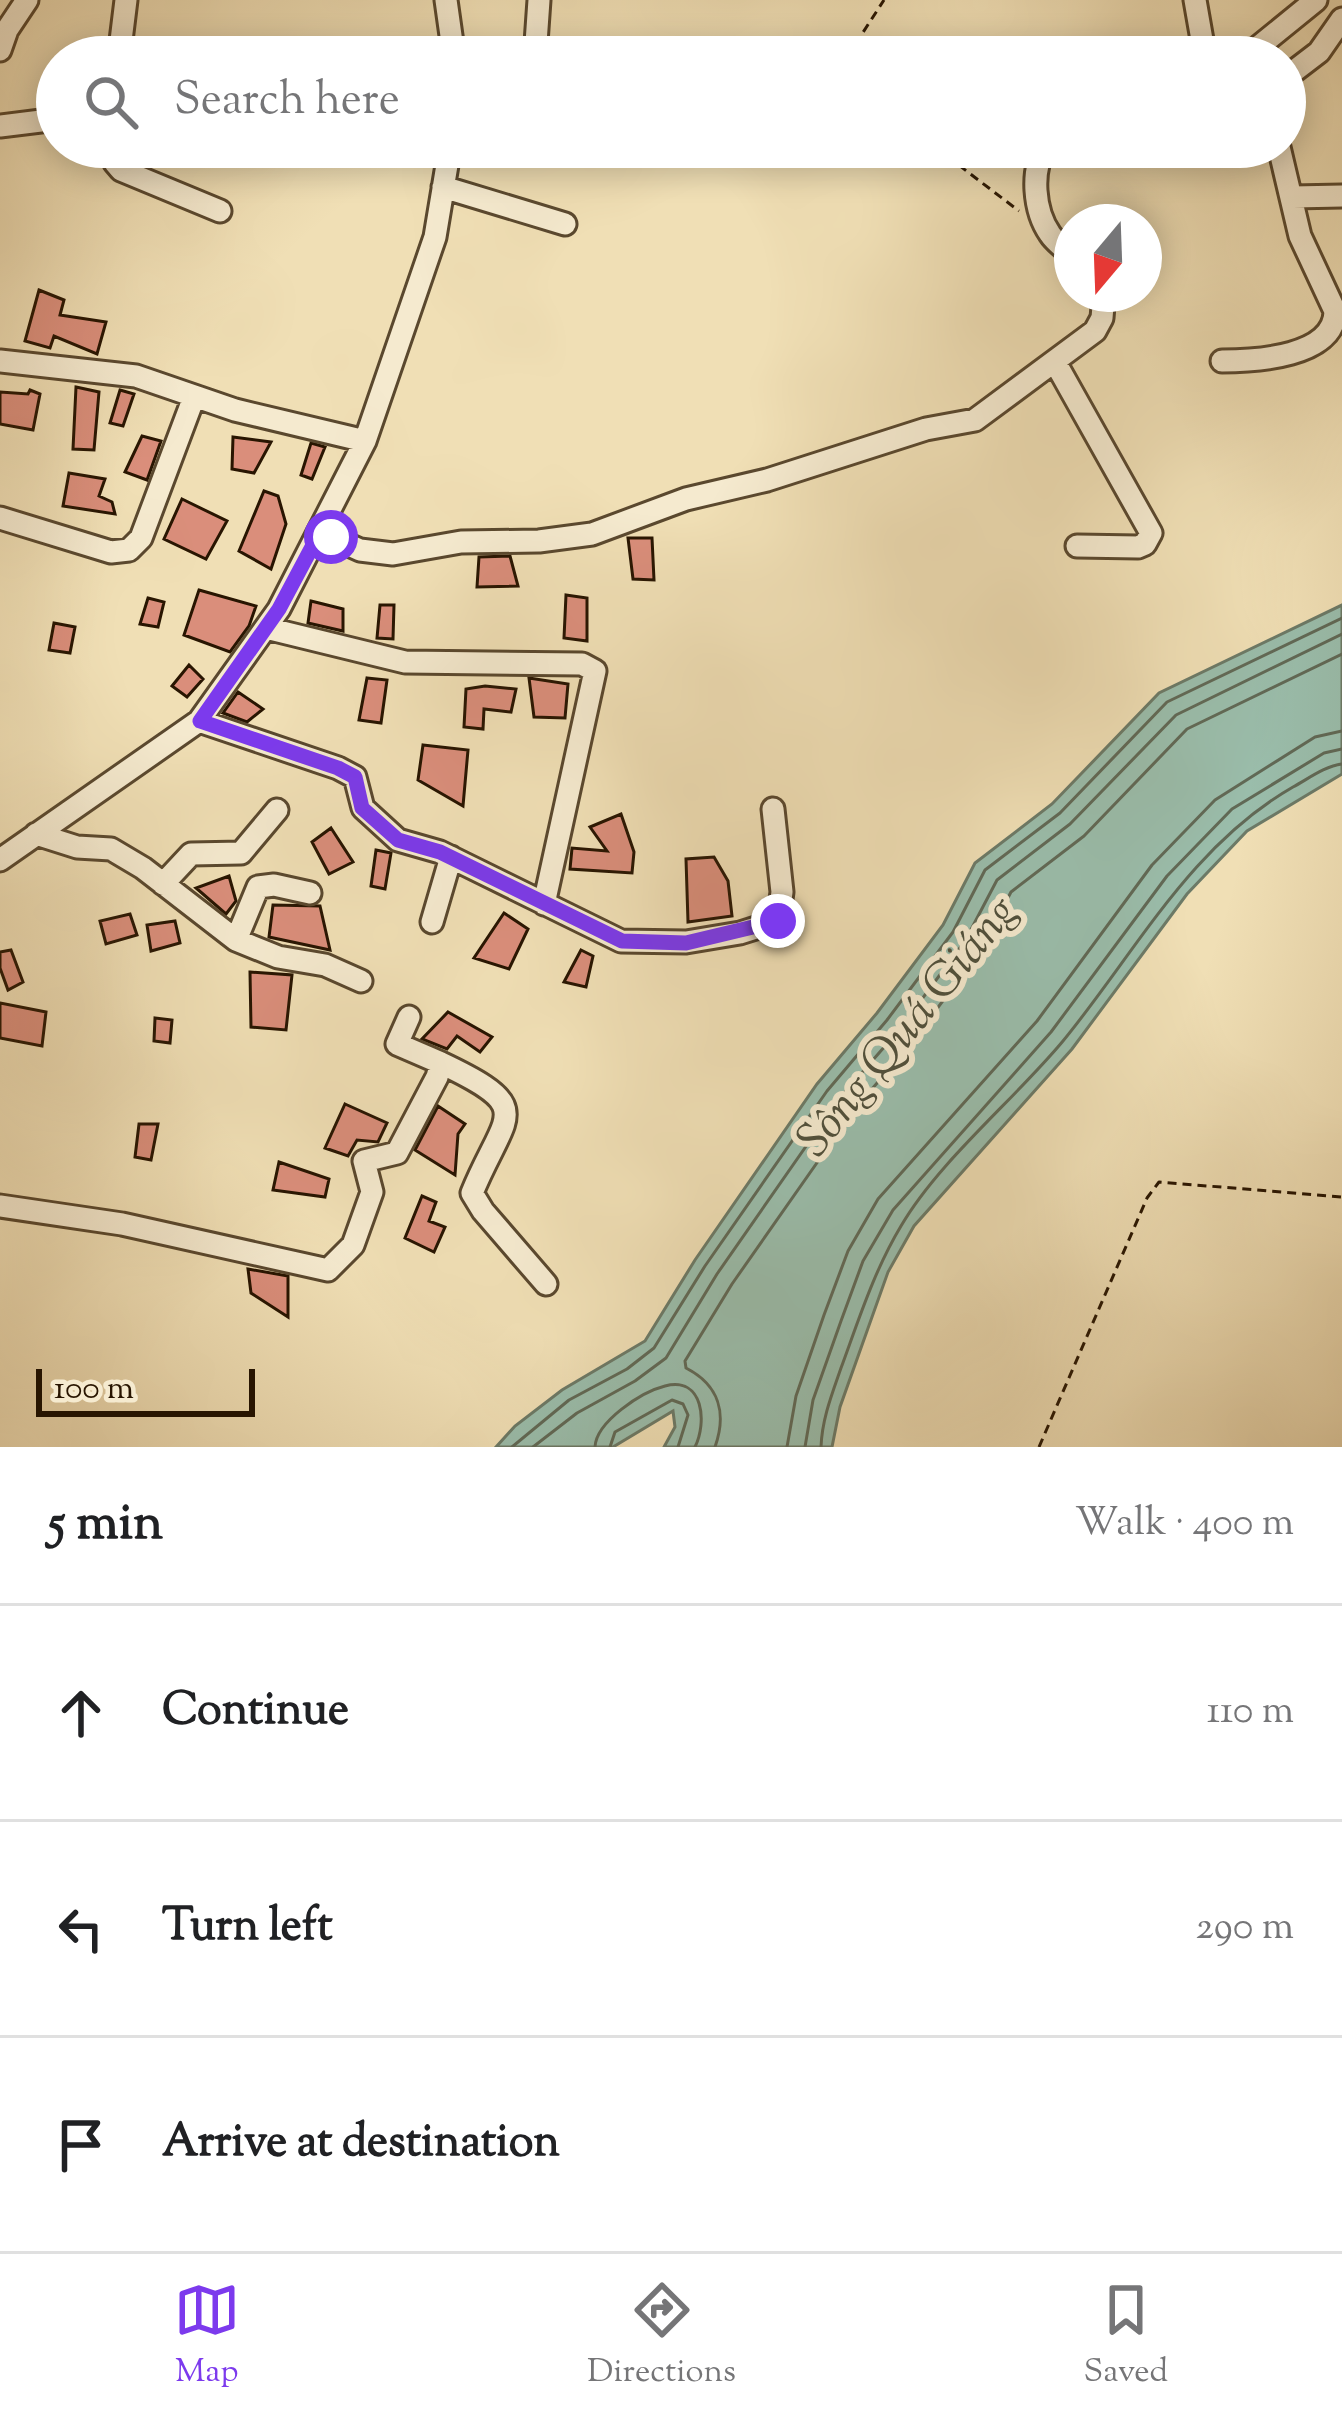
<!DOCTYPE html>
<meta charset="utf-8">
<style>
:root{--surface:#fff;--page:#f2f2f2;--text:#202124;--muted:#757577;--line:#e0e0e0;--accent:#7c3aed}
body{margin:0;font-family:"Sorts Mill Goudy",serif;background:var(--page);color:var(--text)}
.compass{position:absolute;left:1054px;top:204px;width:108px;height:108px;border-radius:50%;background:var(--surface);box-shadow:0 6px 30px #0003;rotate:199deg}
.scale{position:absolute;left:36px;bottom:30px;width:219px;box-sizing:border-box;padding-left:12px;border:6px solid #281501;border-top:0;font-size:33px;line-height:42px;white-space:nowrap;color:#281501;-webkit-text-stroke:9px #f5eacf;paint-order:stroke}
.stop{position:absolute;width:36px;height:36px;margin:-27px;border:9px solid #7c3aed;border-radius:50%;background:#fff}
.stop.end{background:#7c3aed;border-color:#fff;box-shadow:0 3px 12px #0008}
.list{margin:0;padding:0;list-style:none}
h2{display:flex;justify-content:space-between;align-items:center;height:156px;margin:0;padding:0 48px;font-size:51px}
h2 small{font-size:39px;font-weight:400;color:var(--muted)}
.list li{display:grid;grid-template-columns:78px 1fr auto;gap:36px;align-items:center;box-sizing:border-box;height:216px;padding:0 48px;border-top:3px solid var(--line)}
.list b{display:block;font-size:45px;white-space:nowrap}
.list em{font-size:39px;font-style:normal;color:var(--muted)}
.icon{flex:none;width:66px;height:66px;fill:none;stroke:currentColor;stroke-width:2;stroke-linecap:round;stroke-linejoin:round}
.map{position:relative;flex:none;width:1342px;height:1447px;overflow:hidden}
.search{position:absolute;background:var(--surface);box-shadow:0 6px 30px #0003;left:36px;right:36px;top:36px;height:132px;display:flex;align-items:center;gap:30px;box-sizing:border-box;padding:0 42px;border-radius:66px;color:var(--muted);font-size:45px}
.sheet{height:804px;background:var(--surface)}
nav{display:flex;justify-content:space-around;align-items:center;box-sizing:border-box;height:168px;border-top:3px solid var(--line);background:var(--surface);font-size:33px;color:var(--muted)}
nav a{display:grid;justify-items:center;gap:6px}
nav .on{color:var(--accent)}
.map>svg:first-child{display:block}
</style>
<div class="map">
<svg width="1342" height="1447" viewBox="0 0 1342 1447">
<rect width="100%" height="100%" fill="#f0dfb5"/>
<filter id="stains"><feTurbulence type="fractalNoise" baseFrequency=".00167" numOctaves="4"/><feColorMatrix values="0 0 0 0 .2 0 0 0 0 .09 0 0 0 0 .02 0 0 0 .5 -.17"/></filter>
<radialGradient id="worn" r=".72"><stop offset=".6" stop-color="#630" stop-opacity="0"/><stop offset="1" stop-color="#630" stop-opacity=".3"/></radialGradient>
<path fill="#9abdab" stroke="#6c7a67" stroke-width="3" d="M 1342,605 L 1342,774 L 1247,831 L 1187,894 L 1072,1049 L 914,1226 L 888,1272 L 840,1407 L 832,1447 L 664,1447 L 675,1427 L 673,1411 L 613,1447 L 496,1447 L 515,1426 L 562,1390 L 645,1341 L 695,1260 L 817,1084 L 877,1013 L 943,925 L 975,863 L 1052,804 L 1159,693 Z"/>
<g fill="none" stroke-linecap="round" stroke-linejoin="round">
<path stroke="#616956" stroke-width="3" d="M 512,1447 L 569,1400 L 627,1369 L 654,1348 L 705,1266 L 827,1091 L 887,1020 L 953,932 L 985,870 L 1060,813 L 1167,702 L 1342,618
M 533,1447 L 577,1413 L 635,1381 L 666,1358 L 717,1274 L 839,1099 L 899,1030 L 965,941 L 997,880 L 1070,824 L 1176,715 L 1342,634
M 595,1447 C 596,1422 641,1392 665,1386 C 704,1376 707,1423 695,1447
M 610,1447 L 615,1432 L 672,1400 L 683,1404 L 688,1415 L 678,1447
M 715,1447 C 727,1413 719,1385 686,1368 L 685,1361 L 732,1284 L 854,1110 L 913,1041 L 980,951 L 1011,892 L 1084,836 L 1187,729 L 1342,654
M 787,1447 L 796,1396 L 824,1315 L 848,1251 L 878,1199 L 1037,1021 L 1152,865 L 1215,800 L 1315,737 L 1342,731
M 805,1447 L 813,1400 L 841,1321 L 863,1261 L 893,1210 L 1051,1032 L 1167,876 L 1232,809 L 1324,753 L 1342,749
M 821,1447 C 822,1419 832,1394 841,1368 C 859,1319 874,1271 901,1226 C 939,1161 1014,1100 1063,1041 C 1136,952 1190,846 1293,787 C 1308,779 1325,766 1342,764"/>
</g>
<path fill="#da8e7b" stroke="#281501" stroke-width="3" d="M 39,290 L 64,300 L 60,315 L 106,322 L 97,354 L 54,336 L 50,348 L 25,341 Z
M 76,387 L 99,392 L 94,450 L 73,449 Z
M 30,390 L 40,394 L 33,430 L 0,424 L 0,392 L 28,394 Z
M 120,390 L 134,394 L 123,426 L 110,423 Z
M 142,436 L 161,441 L 147,480 L 125,472 Z
M 233,437 L 271,442 L 254,473 L 232,469 Z
M 311,443 L 325,447 L 312,479 L 301,475 Z
M 69,473 L 105,479 L 99,496 L 112,502 L 115,514 L 63,506 Z
M 264,491 L 278,496 L 286,524 L 271,569 L 239,551 Z
M 182,499 L 227,521 L 206,559 L 164,539 Z
M 628,538 L 652,538 L 654,580 L 633,579 Z
M 510,556 L 518,586 L 477,587 L 479,557 Z
M 199,590 L 256,606 L 249,626 L 230,652 L 184,635 Z
M 566,595 L 587,598 L 587,641 L 564,638 Z
M 148,598 L 164,602 L 158,627 L 140,624 Z
M 311,601 L 343,609 L 343,631 L 308,623 Z
M 380,605 L 394,605 L 393,639 L 377,638 Z
M 54,623 L 75,627 L 70,653 L 49,650 Z
M 189,665 L 203,679 L 187,697 L 172,686 Z
M 367,678 L 387,680 L 381,723 L 359,720 Z
M 529,678 L 568,684 L 565,718 L 534,717 Z
M 485,686 L 516,689 L 511,712 L 484,709 L 483,729 L 464,727 L 466,689 Z
M 238,692 L 263,709 L 247,722 L 223,713 Z
M 423,745 L 468,750 L 463,806 L 418,780 Z
M 621,814 L 634,852 L 632,873 L 570,869 L 572,848 L 607,851 L 590,827 Z
M 331,828 L 353,862 L 329,874 L 312,842 Z
M 376,850 L 391,853 L 385,889 L 371,886 Z
M 714,857 L 728,881 L 732,916 L 688,922 L 686,859 Z
M 229,876 L 236,901 L 226,914 L 196,888 Z
M 273,905 L 320,906 L 330,950 L 269,937 Z
M 504,913 L 528,929 L 509,969 L 474,958 Z
M 130,914 L 137,935 L 106,944 L 100,921 Z
M 175,921 L 180,943 L 151,951 L 147,925 Z
M 11,950 L 23,982 L 8,990 L 0,968 L 0,952 Z
M 581,950 L 593,956 L 586,987 L 564,982 Z
M 250,972 L 292,975 L 286,1030 L 251,1027 Z
M 0,1003 L 46,1012 L 42,1046 L 0,1038 Z
M 448,1012 L 492,1037 L 480,1052 L 457,1036 L 447,1049 L 422,1039 Z
M 155,1018 L 172,1020 L 170,1043 L 154,1041 Z
M 345,1104 L 387,1123 L 378,1142 L 357,1140 L 348,1156 L 325,1148 Z
M 438,1106 L 465,1124 L 458,1134 L 455,1175 L 415,1150 Z
M 139,1124 L 158,1124 L 151,1160 L 135,1157 Z
M 279,1162 L 329,1179 L 325,1197 L 273,1190 Z
M 422,1196 L 436,1202 L 429,1221 L 445,1227 L 434,1252 L 405,1238 Z
M 248,1269 L 288,1276 L 288,1317 L 251,1293 Z"/>
<g fill="none" stroke-linecap="round" stroke-linejoin="round">
<g stroke="#5a482e" stroke-width="27">
<path id="minor" d="M 446,0 L 454,57
M 1195,0 L 1205,57
M 536,43 L 539,0
M 0,50 L 7,30 L 27,0
M 119,57 L 126,0
M 1246,57 L 1316,0
M 1285,78 L 1319,52 L 1342,19
M 0,126 L 57,119
M 113,147 L 115,163 L 121,170 L 220,211
M 1046,147 C 1030,170 1034,211 1050,234 C 1055,242 1065,249 1072,255
M 443,187 L 565,224
M 1293,197 L 1342,196
M 0,361 L 136,376 L 235,410 L 365,441
M 1222,361 C 1255,361 1335,357 1335,311 L 1300,236 L 1279,147
M 1055,362 L 1151,533 L 1145,544 L 1138,547 L 1077,546
M 0,518 L 111,552 L 129,550 L 141,538 L 194,397
M 320,532 L 360,550 L 393,554 L 461,542 L 539,541 L 592,534 L 686,499 L 767,480 L 926,429 L 975,420 L 1095,331 L 1102,318 L 1104,294
M 266,628 L 405,662 L 582,664 L 595,671 L 544,904
M 199,721 L 338,768 L 355,777 L 363,808 L 398,840 L 440,852 L 621,941 L 686,942 L 740,933 L 778,921 L 782,892 L 773,809
M 36,834 L 77,847 L 111,849 L 143,868 L 236,940 L 278,957 L 325,965 L 361,981
M 0,860 L 199,721 L 279,609 L 365,441 L 435,237 L 450,147
M 163,884 L 191,854 L 241,853 L 277,810
M 432,922 L 451,857
M 236,940 L 258,887 L 274,885 L 310,893
M 441,1063 C 538,1109 505,1112 472,1193 L 483,1211 L 546,1284
M 0,1206 L 122,1224 L 328,1270 L 353,1245 L 372,1192 L 364,1161 L 397,1153 L 437,1077 L 441,1063 L 397,1044 L 409,1017"/>
</g>
<path stroke="#281501" stroke-width="3" stroke-dasharray="9 6" stroke-linecap="butt" d="M 847,57 L 884,0
M 935,147 L 1019,211
M 1039,1447 L 1147,1198 L 1159,1182 L 1342,1197"/>
<use href="#minor" stroke="#f5eacf" stroke-width="21"/>
</g>
<g fill="none" stroke-linecap="round" stroke-linejoin="round">
<path stroke="#7c3aed" stroke-width="15" d="M 331,537 L 320,532 L 279,609 L 200,721 L 338,768 L 355,777 L 362,808 L 398,840 L 440,852 L 622,941 L 686,943 L 778,921"/>
</g>
<g text-anchor="middle" stroke-width="12" stroke-linejoin="round" paint-order="stroke">
<g font-size="48" font-style="italic" fill="#50503c" stroke="#f5eacf">
<text transform="translate(905 1024) rotate(-51)" y="17">Sông Quá Giáng</text>
</g>
</g>
<rect width="100%" height="100%" filter="url(#stains)"/>
<rect width="100%" height="100%" fill="url(#worn)"/>
</svg>
<svg class="compass" viewBox="-18 -18 36 36"><path d="M0-13l5 13h-10z" fill="#e53935"/><path d="M0 13l5-13h-10z" fill="#757577"/></svg>
<div class="scale">100 m</div>
<div class="stop" style="left:331px;top:537px"></div>
<div class="stop end" style="left:778px;top:921px"></div>
<div class="search"><svg class="icon" aria-label="search" viewBox="0 0 24 24"><circle cx="10" cy="10" r="6"/><path d="M15 15l6 6"/></svg>Search here</div>
</div>
<section class="sheet">
<h2>5 min<small>Walk · 400 m</small></h2>
<ul class="list">
<li><svg class="icon" aria-label="ahead" viewBox="0 0 24 24"><path d="M12 20V5M6 11l6-6 6 6"/></svg><div><b>Continue</b></div><em>110 m</em></li>
<li><svg class="icon" aria-label="left" viewBox="0 0 24 24"><path d="M17 20v-9H6M10 6l-5 5 5 5"/></svg><div><b>Turn left</b></div><em>290 m</em></li>
<li><svg class="icon" aria-label="arrive" viewBox="0 0 24 24"><path d="M6 21V4h12l-3 4 3 4H6"/></svg><div><b>Arrive at destination</b></div></li>
</ul>
</section>
<nav>
<a class="on"><svg class="icon" aria-label="map" viewBox="0 0 24 24"><path d="M3 6l6-2 6 2 6-2v14l-6 2-6-2-6 2zM9 4v14M15 6v14"/></svg>Map</a>
<a><svg class="icon" aria-label="directions" viewBox="0 0 24 24"><path d="M12 3l9 9-9 9-9-9zM9 14v-3h6M13 9l2 2-2 2"/></svg>Directions</a>
<a><svg class="icon" aria-label="saved" viewBox="0 0 24 24"><path d="M7 4h10v16l-5-4-5 4z"/></svg>Saved</a>
</nav>
